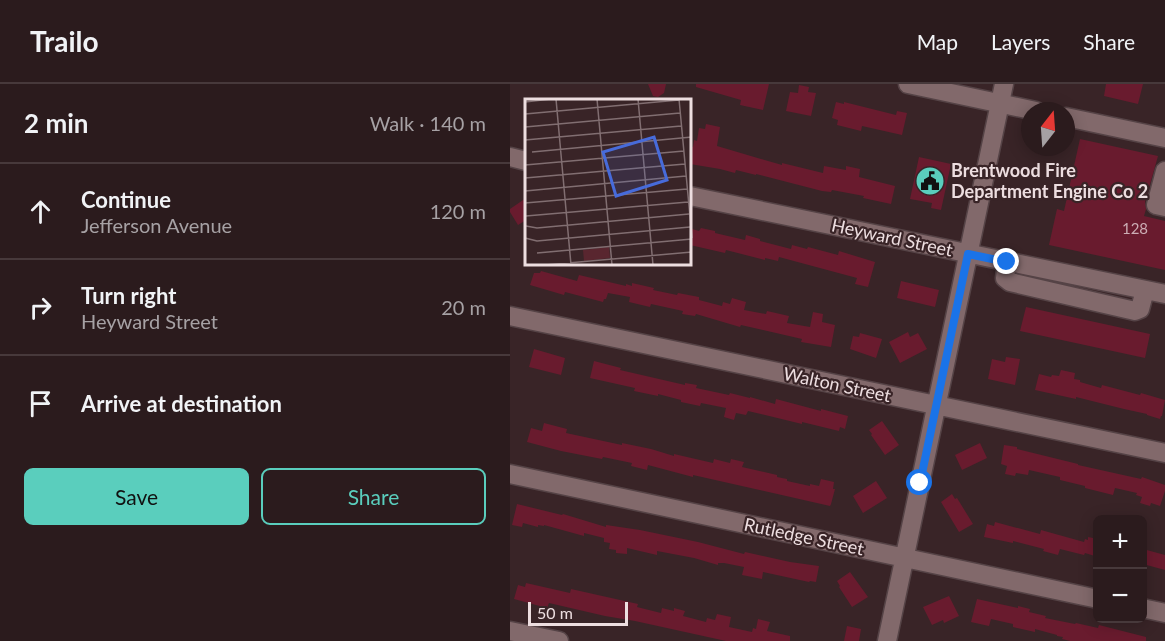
<!DOCTYPE html>
<meta charset="utf-8">
<style>
:root{--surface:#2b1b1d;--page:#332426;--text:#f1f3f6;--muted:#a6a1a4;--line:#47393b;--accent:#5acebd}
body{margin:0;font-family:Lato,sans-serif;background:var(--page);color:var(--text)}
.controls{position:absolute;right:18px;bottom:18px;display:grid;overflow:hidden;border-radius:9px;box-shadow:0 3px 15px #0003}
.controls button{width:54px;height:54px;display:grid;place-items:center;padding:0;border:0;border-bottom:2px solid var(--line);background:var(--surface);color:var(--text);font:30px sans-serif}
.compass{position:absolute;left:511px;top:18px;width:54px;height:54px;border-radius:50%;background:var(--surface);box-shadow:0 3px 15px #0003;rotate:17deg}
.scale{position:absolute;left:18px;bottom:15px;width:100px;box-sizing:border-box;padding-left:6px;border:3px solid #eddee0;border-top:0;font-size:16px;line-height:21px;white-space:nowrap;color:#eddee0;-webkit-text-stroke:4px #392427;paint-order:stroke}
.stop{position:absolute;width:18px;height:18px;margin:-14px;border:4px solid #1a73e8;border-radius:50%;background:#fff}
.stop.end{background:#1a73e8;border-color:#fff;box-shadow:0 2px 6px #0008}
.list{margin:0;padding:0;list-style:none}
h2{display:flex;justify-content:space-between;align-items:center;height:78px;margin:0;padding:0 24px;font-size:26px}
h2 small{font-size:20px;font-weight:400;color:var(--muted)}
.list li{display:grid;grid-template-columns:39px 1fr auto;gap:18px;align-items:center;box-sizing:border-box;height:96px;padding:0 24px;border-top:2px solid var(--line)}
.list b{display:block;font-size:22px;white-space:nowrap}
.list p{margin:0;font-size:20px;white-space:nowrap;color:var(--muted)}
.list em{font-size:20px;font-style:normal;color:var(--muted)}
.actions{display:flex;gap:12px;padding:18px 24px}
.actions a{flex:1;padding:14px 0;border:2px solid var(--accent);border-radius:9px;text-align:center;font-size:21px;color:var(--accent)}
.actions .main{background:var(--accent);color:#111}
.icon{flex:none;width:33px;height:33px;fill:none;stroke:currentColor;stroke-width:2;stroke-linecap:round;stroke-linejoin:round}
.map{position:relative;flex:none;width:655px;height:557px;overflow:hidden}
header{display:flex;align-items:center;gap:36px;box-sizing:border-box;height:84px;padding:0 30px;background:var(--surface);border-bottom:2px solid var(--line)}
header strong{font-size:28px}
nav{display:flex;gap:33px;margin-inline-start:auto;font-size:21px}
main{display:flex}
aside{flex:1;background:var(--surface)}
.map>svg:first-child{display:block}
</style>
<header>
<strong>Trailo</strong>
<nav><a>Map</a><a>Layers</a><a>Share</a></nav>
</header>
<main>
<aside>
<h2>2 min<small>Walk · 140 m</small></h2>
<ul class="list">
<li><svg class="icon" aria-label="ahead" viewBox="0 0 24 24"><path d="M12 20V5M6 11l6-6 6 6"/></svg><div><b>Continue</b><p>Jefferson Avenue</p></div><em>120 m</em></li>
<li><svg class="icon" aria-label="right" viewBox="0 0 24 24"><path d="M7 20v-9h11M14 6l5 5-5 5"/></svg><div><b>Turn right</b><p>Heyward Street</p></div><em>20 m</em></li>
<li><svg class="icon" aria-label="arrive" viewBox="0 0 24 24"><path d="M6 21V4h12l-3 4 3 4H6"/></svg><div><b>Arrive at destination</b></div></li>
</ul>
<div class="actions"><a class="main">Save</a><a>Share</a></div>
</aside>
<div class="map">
<svg width="655" height="557" viewBox="0 0 655 557">
<rect width="100%" height="100%" fill="#392427"/>
<path fill="#691b2e" d="M 138,0 L 156,0 L 154,9 L 148,13 L 143,12 Z
M 186,0 L 259,0 L 253,26 L 230,21 L 231,16 L 186,3 Z
M 596,0 L 633,0 L 628,20 L 594,12 Z
M 289,1 L 299,3 L 298,8 L 306,9 L 301,32 L 276,27 L 280,8 L 288,9 Z
M 326,18 L 334,20 L 334,18 L 386,31 L 387,27 L 397,29 L 392,51 L 352,42 L 351,47 L 327,41 L 328,36 L 322,34 Z
M 196,40 L 210,43 L 207,62 L 251,75 L 272,81 L 272,79 L 313,89 L 314,82 L 336,86 L 336,82 L 350,85 L 349,93 L 385,102 L 381,120 L 353,114 L 354,112 L 322,106 L 321,108 L 312,107 L 246,90 L 246,91 L 226,86 L 225,89 L 210,85 L 180,80 L 180,62 L 183,63 L 184,56 L 187,57 L 189,44 L 195,45 Z
M 570,55 L 648,72 L 635,118 L 636,125 L 634,132 L 655,137 L 655,186 L 539,161 L 547,125 L 554,127 Z
M 409,73 L 441,80 L 431,126 L 421,124 L 422,119 L 400,115 Z
M 16,114 L 16,136 L 8,141 L 0,128 L 0,125 Z
M 191,144 L 205,147 L 205,149 L 235,156 L 236,151 L 250,155 L 250,157 L 281,165 L 282,161 L 297,165 L 298,163 L 328,171 L 329,167 L 365,178 L 358,203 L 345,200 L 347,194 L 269,173 L 268,177 L 255,174 L 255,176 L 216,166 L 215,169 L 180,161 L 182,145 L 189,147 Z
M 31,187 L 67,197 L 69,191 L 116,202 L 116,200 L 122,202 L 122,199 L 144,204 L 143,206 L 167,211 L 168,209 L 189,213 L 189,216 L 212,222 L 213,218 L 220,220 L 222,214 L 236,218 L 234,226 L 256,230 L 257,227 L 279,232 L 277,239 L 300,243 L 303,228 L 313,230 L 312,238 L 325,241 L 321,263 L 291,258 L 292,255 L 231,241 L 230,243 L 186,230 L 185,232 L 172,230 L 173,227 L 141,220 L 140,223 L 119,218 L 120,213 L 98,209 L 96,215 L 94,215 L 93,218 L 55,208 L 54,211 L 20,201 L 24,189 L 30,189 Z
M 391,197 L 429,206 L 425,223 L 387,214 Z
M 516,223 L 640,250 L 635,274 L 510,247 Z
M 398,248 L 400,253 L 408,249 L 417,265 L 390,279 L 379,258 Z
M 350,249 L 372,255 L 366,274 L 340,265 L 343,252 L 349,253 Z
M 24,265 L 55,274 L 51,291 L 19,283 Z
M 496,273 L 510,275 L 505,301 L 478,295 L 482,275 L 495,278 Z
M 84,277 L 111,284 L 110,286 L 175,301 L 175,299 L 187,301 L 186,304 L 219,311 L 220,309 L 240,314 L 240,313 L 265,320 L 266,315 L 311,327 L 311,325 L 338,332 L 335,345 L 330,343 L 329,347 L 292,338 L 292,340 L 238,327 L 236,331 L 226,329 L 224,336 L 214,333 L 216,324 L 191,319 L 190,322 L 171,318 L 171,316 L 148,310 L 148,312 L 124,307 L 125,304 L 80,294 Z
M 551,286 L 565,289 L 564,295 L 570,296 L 570,298 L 591,304 L 592,301 L 630,311 L 631,309 L 655,316 L 652,332 L 651,332 L 650,335 L 637,331 L 637,330 L 614,325 L 566,313 L 566,315 L 525,306 L 529,290 L 541,293 L 542,291 L 549,292 Z
M 372,337 L 389,361 L 375,371 L 361,351 L 362,350 L 359,346 Z
M 34,339 L 57,345 L 56,349 L 112,361 L 112,359 L 141,365 L 164,372 L 164,370 L 203,379 L 204,375 L 220,379 L 221,375 L 234,378 L 232,383 L 267,391 L 267,393 L 277,395 L 277,397 L 300,402 L 300,400 L 309,402 L 311,395 L 324,398 L 323,405 L 325,405 L 321,420 L 320,422 L 183,391 L 183,393 L 138,381 L 137,386 L 121,382 L 122,379 L 93,373 L 92,375 L 51,367 L 17,358 L 21,344 L 32,347 Z
M 470,359 L 477,374 L 452,386 L 445,371 Z
M 494,361 L 507,363 L 507,365 L 568,380 L 568,381 L 631,395 L 632,393 L 655,401 L 655,407 L 650,422 L 641,419 L 640,422 L 630,419 L 632,413 L 626,411 L 627,409 L 605,404 L 603,411 L 575,404 L 575,402 L 550,396 L 550,393 L 519,386 L 518,391 L 506,389 L 505,392 L 495,390 L 497,382 L 491,380 Z
M 366,397 L 377,414 L 353,429 L 343,412 Z
M 442,410 L 445,415 L 447,414 L 463,440 L 449,448 L 431,418 Z
M 7,420 L 52,431 L 53,430 L 96,443 L 96,441 L 130,446 L 188,458 L 234,470 L 235,468 L 280,478 L 309,482 L 306,498 L 300,497 L 299,498 L 253,488 L 252,495 L 232,491 L 234,483 L 214,479 L 208,479 L 208,481 L 184,474 L 147,467 L 147,471 L 117,464 L 117,470 L 106,469 L 106,466 L 99,465 L 100,459 L 94,458 L 94,454 L 74,449 L 74,452 L 34,441 L 34,442 L 28,441 L 28,443 L 13,439 L 12,443 L 2,441 Z
M 485,438 L 530,450 L 531,446 L 574,458 L 575,455 L 578,456 L 578,453 L 588,455 L 588,473 L 575,469 L 574,471 L 550,465 L 548,471 L 533,467 L 534,465 L 503,457 L 503,459 L 474,453 L 477,440 L 484,442 Z
M 633,465 L 655,471 L 655,486 L 633,480 Z
M 340,488 L 358,513 L 342,523 L 329,503 L 330,502 L 327,497 Z
M 16,499 L 60,509 L 61,505 L 128,520 L 127,523 L 151,529 L 152,524 L 164,527 L 164,524 L 175,527 L 173,532 L 196,538 L 197,534 L 205,536 L 207,530 L 221,533 L 219,543 L 242,548 L 243,544 L 246,545 L 248,535 L 260,538 L 257,547 L 280,552 L 280,557 L 216,557 L 125,537 L 95,532 L 39,519 L 37,524 L 4,515 L 8,501 L 15,503 Z
M 439,512 L 449,532 L 434,539 L 433,536 L 422,541 L 413,523 Z
M 467,515 L 508,524 L 508,522 L 520,525 L 519,528 L 536,532 L 535,534 L 565,540 L 566,539 L 588,544 L 589,541 L 636,553 L 636,557 L 560,557 L 552,555 L 553,553 L 547,552 L 547,551 L 525,545 L 525,548 L 503,543 L 503,540 L 481,535 L 479,542 L 461,538 Z
M 337,542 L 351,545 L 349,557 L 334,557 Z"/>
<g fill="none" stroke-linecap="round" stroke-linejoin="round">
<g stroke="#554346" stroke-width="21">
<path id="minor" d="M 398,0 L 526,27
M 556,33 L 655,54
M 0,73 L 16,77
M 655,87 L 646,121 L 655,123
M 180,112 L 655,210
M 497,178 L 495,194 L 500,198 L 625,227 L 630,225 L 635,206
M 0,232 L 655,369
M 0,390 L 588,515
M 632,524 L 655,529
M 0,547 L 49,557
M 377,557 L 494,0"/>
</g>
<use href="#minor" stroke="#82696b" stroke-width="18"/>
</g>
<g fill="none" stroke-linecap="round" stroke-linejoin="round">
<path stroke="#1a73e8" stroke-width="8" d="M 410,399 L 458,170 L 497,178"/>
</g>
<defs>
<g id="civic-disc" transform="scale(1.5)"><circle r="9.5" fill="#5acebd" stroke="#392427"/><path d="M-.6-6.5H3V-4.5H.6V-3L4-1V1h2V6H-6V1h2V-1L-.6-3ZM-1.2 2.5V6h2.4V2.5Z" fill="#111"/></g>
</defs>
<g fill-rule="evenodd">
<use href="#civic-disc" x="420" y="97"/>
</g>
<g text-anchor="middle" stroke-width="4.5" stroke-linejoin="round" paint-order="stroke">
<g font-size="15" fill="#ccadb4">
<text x="625" y="150">128</text>
</g>
<g font-size="18" font-weight="bold" fill="#eddee0" stroke="#392427" text-anchor="start">
<text x="441" y="93">Brentwood Fire<tspan x="441" dy="21">Department Engine Co 2</tspan></text>
</g>
<g font-size="18" fill="#eddee0" stroke="#392427">
<text transform="translate(382 154) rotate(12)" y="6">Heyward Street</text>
<text transform="translate(327 301) rotate(12)" y="6">Walton Street</text>
<text transform="translate(294 453) rotate(12)" y="6">Rutledge Street</text>
</g>
</g>
<g transform="translate(15 15)">
<rect width="166" height="166" fill="#392427"/>
<path d="M 84,148 L 85,159 L 59,162 L 58,151 Z" fill="#59262f"/>
<path fill="none" stroke="#816e71" stroke-width="1.5" d="M 31,0 L 46,166M 72,0 L 87,166M 113,0 L 128,166M 154,0 L 167,139M 0,3 L 26,0M 0,15 L 154,1M 0,28 L 155,14M 0,41 L 156,27M 7,53 L 167,38M 0,66 L 159,52M 0,79 L 160,65M 0,92 L 161,77M 0,104 L 162,90M 0,105 L 0,127M 1,117 L 163,103M 1,127 L 12,129 L 164,115M 0,139 L 12,142 L 165,128M 12,154 L 167,140M 20,166 L 167,153"/>
<path fill="#476bda" fill-opacity="0.15" stroke="#476bda" stroke-width="3" d="M 129,38 L 142,81 L 91,97 L 78,53 Z"/>
<rect width="166" height="166" fill="none" stroke="#eddee0" stroke-width="3"/>
</g>
</svg>
<div class="controls">
<button>+</button>
<button>−</button>
</div>
<svg class="compass" viewBox="-18 -18 36 36"><path d="M0-13l5 13h-10z" fill="#e53935"/><path d="M0 13l5-13h-10z" fill="#a6a1a4"/></svg>
<div class="scale">50 m</div>
<div class="stop" style="left:410px;top:399px"></div>
<div class="stop end" style="left:497px;top:178px"></div>
</div>
</main>
